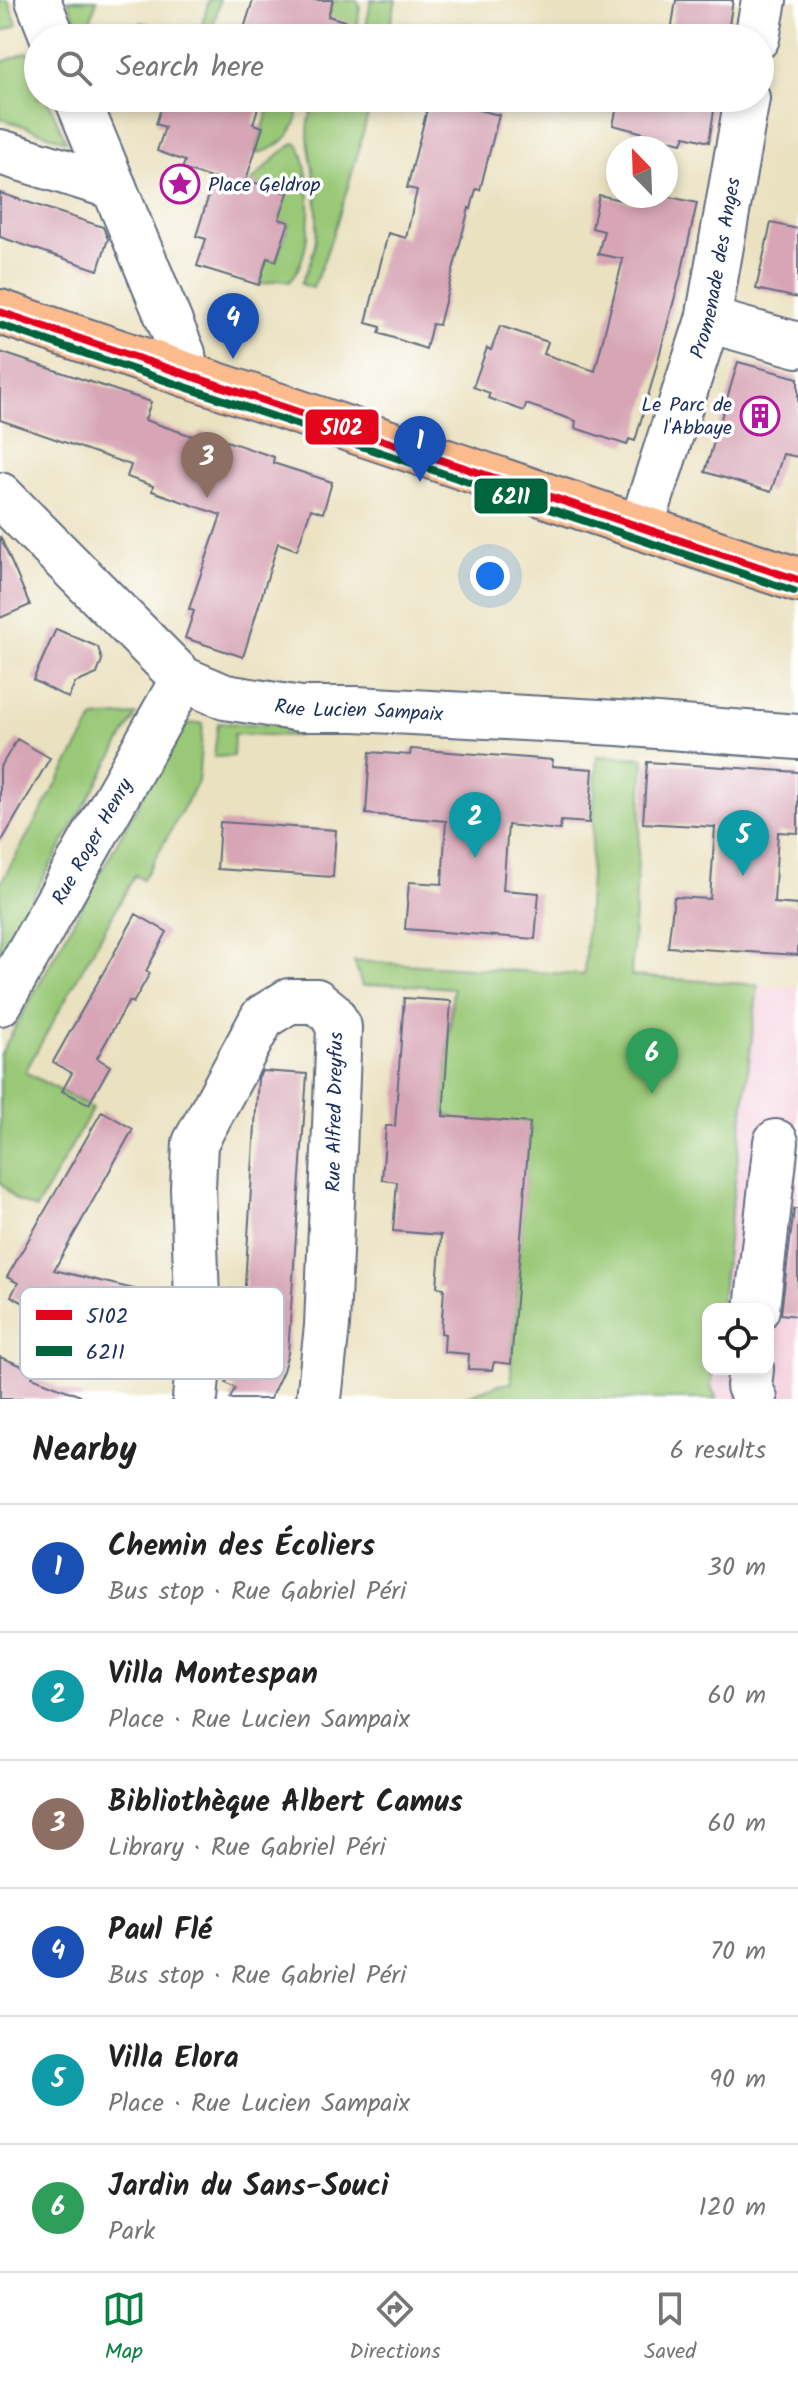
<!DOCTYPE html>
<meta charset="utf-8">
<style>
:root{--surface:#fff;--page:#f6f6f6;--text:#222;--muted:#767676;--line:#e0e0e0;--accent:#0b8043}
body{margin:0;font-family:Kalam,sans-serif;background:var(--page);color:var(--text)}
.controls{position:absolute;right:24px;bottom:24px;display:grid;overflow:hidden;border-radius:16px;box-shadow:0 4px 12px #0003}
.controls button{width:72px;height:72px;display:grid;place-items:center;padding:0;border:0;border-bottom:2px solid var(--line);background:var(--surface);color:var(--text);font:40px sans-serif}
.compass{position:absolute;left:606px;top:136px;width:72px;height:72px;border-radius:50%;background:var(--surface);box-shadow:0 4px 12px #0003;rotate:337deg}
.you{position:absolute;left:490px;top:576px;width:28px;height:28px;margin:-20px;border:6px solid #fff;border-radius:50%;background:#1a73e8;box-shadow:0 0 0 12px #1a73e833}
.badge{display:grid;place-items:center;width:52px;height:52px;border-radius:50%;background:var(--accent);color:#fff;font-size:26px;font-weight:700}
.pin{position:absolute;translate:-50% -66px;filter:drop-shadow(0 2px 4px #0008)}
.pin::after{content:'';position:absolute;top:42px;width:28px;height:24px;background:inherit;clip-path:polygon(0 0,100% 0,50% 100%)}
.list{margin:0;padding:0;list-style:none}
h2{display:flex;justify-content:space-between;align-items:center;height:104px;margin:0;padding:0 32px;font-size:34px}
h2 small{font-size:26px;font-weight:400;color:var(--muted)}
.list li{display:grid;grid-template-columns:52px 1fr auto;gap:24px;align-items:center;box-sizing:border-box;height:128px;padding:0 32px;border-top:2px solid var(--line)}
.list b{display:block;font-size:30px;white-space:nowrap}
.list p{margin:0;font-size:26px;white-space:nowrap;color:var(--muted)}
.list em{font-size:26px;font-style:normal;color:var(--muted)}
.icon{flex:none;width:44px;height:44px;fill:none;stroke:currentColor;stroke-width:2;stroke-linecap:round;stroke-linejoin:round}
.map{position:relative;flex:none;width:798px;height:1399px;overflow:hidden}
.search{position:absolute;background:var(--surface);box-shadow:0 4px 12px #0003;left:24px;right:24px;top:24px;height:88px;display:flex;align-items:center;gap:20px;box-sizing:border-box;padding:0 28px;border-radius:44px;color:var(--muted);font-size:30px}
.sheet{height:872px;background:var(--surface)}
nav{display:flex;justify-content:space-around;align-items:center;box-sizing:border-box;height:112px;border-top:2px solid var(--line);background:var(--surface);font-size:22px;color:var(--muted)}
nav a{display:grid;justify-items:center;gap:4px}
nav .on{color:var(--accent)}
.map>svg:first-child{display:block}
</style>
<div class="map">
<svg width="798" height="1399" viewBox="0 0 798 1399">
<rect width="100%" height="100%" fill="#fff"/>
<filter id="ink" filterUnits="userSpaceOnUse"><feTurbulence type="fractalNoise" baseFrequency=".0125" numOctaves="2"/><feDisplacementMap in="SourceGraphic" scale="16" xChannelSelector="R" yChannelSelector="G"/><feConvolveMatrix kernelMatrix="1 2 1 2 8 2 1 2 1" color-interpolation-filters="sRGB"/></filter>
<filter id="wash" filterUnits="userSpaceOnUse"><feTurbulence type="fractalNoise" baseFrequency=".006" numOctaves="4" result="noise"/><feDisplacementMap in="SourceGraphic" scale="32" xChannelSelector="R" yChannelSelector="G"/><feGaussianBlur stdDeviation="1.8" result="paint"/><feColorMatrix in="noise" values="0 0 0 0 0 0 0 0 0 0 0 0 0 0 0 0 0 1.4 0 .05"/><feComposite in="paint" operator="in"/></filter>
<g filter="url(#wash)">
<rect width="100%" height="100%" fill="#eae1c0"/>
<path fill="#f4cfde" d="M 758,985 L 798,988 L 798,1399 L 717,1399 L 711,1387 L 713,1369 L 768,1369 L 768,1309 L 720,1309 Z"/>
<path fill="#99c876" stroke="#5a7c6a" stroke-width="2" d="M 0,0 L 8,0 L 17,25 L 0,32 Z
M 68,0 L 97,0 L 86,34 L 82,35 Z
M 209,0 L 220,0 L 212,31 L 201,28 Z
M 333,0 L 357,0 L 360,5 L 356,38 L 328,16 Z
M 371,0 L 396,0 L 387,38 L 364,38 Z
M 141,22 L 191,36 L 190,38 L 154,38 L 137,33 Z
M 28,52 L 38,76 L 38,98 L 47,98 L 66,141 L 0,118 L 0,63 Z
M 322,98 L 372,98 C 356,163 338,226 313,288 L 301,284 C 310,264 317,246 317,224 C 317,212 317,199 316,187 C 313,163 301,130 314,107 C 316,103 320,101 322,98 Z
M 271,103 L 293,107 L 298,113 C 296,134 275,152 255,153 Z
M 295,143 L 299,145 C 313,177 315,256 289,282 L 278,280 L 259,285 L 267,258 L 276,261 L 289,223 L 279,219 L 287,193 L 251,182 L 279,154 Z
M 136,715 L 0,954 L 0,884 L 94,718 Z
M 203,723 L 198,782 L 143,880 L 135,875 L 25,1072 L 93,1108 L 36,1209 L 16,1200 L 0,1182 L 0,1055 L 170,746 L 187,724 Z
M 218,723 L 297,726 L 297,736 L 234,734 L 233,756 L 214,757 Z
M 597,756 L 644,758 L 631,976 L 758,985 L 720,1309 L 708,1309 L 708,1369 L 713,1369 L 711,1387 L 717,1399 L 466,1399 L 467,1396 L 497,1385 L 512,1383 L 511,1364 L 529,1124 L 457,1118 L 443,1114 L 453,988 L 393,984 L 362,986 L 354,961 L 584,975 Z"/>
<g id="blocks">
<path fill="#d7a5b5" d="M 253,0 L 333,0 L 328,16 L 380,32 L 379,38 L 241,38 Z
M 676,0 L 733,0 L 727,38 L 670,38 Z
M 164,98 L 261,98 L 253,124 L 263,127 L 246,180 L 288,193 L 279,219 L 289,222 L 276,261 L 267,258 L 259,285 L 197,266 L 206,239 L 196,236 L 214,179 L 182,169 L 185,161 L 157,151 L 165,127 L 156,124 Z
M 430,98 L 499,115 L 480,190 L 476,189 L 471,209 L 469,208 L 439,325 L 432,324 L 426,349 L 379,333 L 381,327 L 366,323 L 388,233 L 406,238 L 417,190 L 407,188 Z
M 619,98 L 716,98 L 709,142 L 685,136 L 682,143 L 613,125 Z
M 0,193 L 103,227 L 108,239 L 98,270 L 0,237 Z
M 599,195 L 633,203 L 634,196 L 666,196 L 697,203 L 682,270 L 653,379 L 635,441 L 629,439 L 627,445 L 575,428 L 576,421 L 526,404 L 524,411 L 488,398 L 490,393 L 473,387 L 487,348 L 491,350 L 500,326 L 548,342 L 544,354 L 595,371 L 623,259 L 598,254 L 604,231 L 592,228 Z
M 771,223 L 798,229 L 798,298 L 756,289 Z
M 0,352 L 151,402 L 145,420 L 198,438 L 200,432 L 274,457 L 273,463 L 332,482 L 323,513 L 311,509 L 297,550 L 278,543 L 243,657 L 185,638 L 194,611 L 189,609 L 221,515 L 152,491 L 153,486 L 127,477 L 131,465 L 0,420 Z
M 738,362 L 798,378 L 798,457 L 783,454 L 771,492 L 705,472 Z
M 0,536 L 30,605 L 0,618 Z
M 56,629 L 98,647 L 102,660 L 97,674 L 75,683 L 68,698 L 33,680 Z
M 17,739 L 50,758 L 0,844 L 0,768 Z
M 411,749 L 553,760 L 552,766 L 593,769 L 589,823 L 561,821 L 560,830 L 508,825 L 503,890 L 539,893 L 535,939 L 405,929 L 409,882 L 442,884 L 446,821 L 366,814 L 370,752 L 410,755 Z
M 647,762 L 798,772 L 798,833 L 778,832 L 774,903 L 798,905 L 798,955 L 668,947 L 674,897 L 710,899 L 715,827 L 643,823 Z
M 220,822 L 336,830 L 333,877 L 217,869 Z
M 136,914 L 167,932 L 146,971 L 150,973 L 133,1003 L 129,1001 L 97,1058 L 110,1066 L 89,1104 L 62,1091 L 72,1073 L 53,1062 Z
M 404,998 L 451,1001 L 443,1116 L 530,1123 L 511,1364 L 494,1362 L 492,1370 L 468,1369 L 469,1354 L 444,1352 L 445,1334 L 441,1333 L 444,1288 L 437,1287 L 441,1235 L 393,1231 L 397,1182 L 382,1180 L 386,1126 L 395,1126 Z
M 262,1071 L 307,1074 L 288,1353 L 283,1371 L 270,1399 L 230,1399 L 235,1388 L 226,1383 L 241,1348 L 258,1078 Z
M 102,1111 L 133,1129 L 54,1270 L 138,1290 L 129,1327 L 92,1317 L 90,1324 L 33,1308 L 11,1296 L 18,1283 L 7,1277 Z
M 794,1209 L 798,1209 L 798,1316 L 781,1314 Z
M 0,1357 L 35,1371 L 32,1377 L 83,1397 L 83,1399 L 0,1399 Z"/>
</g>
</g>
<g filter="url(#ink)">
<use href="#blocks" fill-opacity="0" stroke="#636d80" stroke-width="2"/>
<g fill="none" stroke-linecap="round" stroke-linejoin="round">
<g stroke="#636d80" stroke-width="48">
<g id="minor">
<path d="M 38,0 L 53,38"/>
<path d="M 757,38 L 764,0"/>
<path d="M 77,98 L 183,354 L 185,374"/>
<path d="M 0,152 L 114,187"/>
<path d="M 708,320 L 798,345"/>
<path id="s1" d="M 0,495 L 183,679 L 225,697 L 301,709 L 356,709 L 618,723 L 798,737"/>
<path id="s2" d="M 641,527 L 708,320 L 747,98"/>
<path id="s3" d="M 0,1003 L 183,679"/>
<path d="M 757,1309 L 776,1142"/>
<path d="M 751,1369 L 749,1386 L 755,1399"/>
<path d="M 195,1399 L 199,1355 L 193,1188 L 195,1143 L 263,1017 L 289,1001 L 316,1001 L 331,1013 L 339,1027 L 327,1326 L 319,1399"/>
</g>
</g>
<g stroke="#636d80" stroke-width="48">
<path id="major" d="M 0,312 L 798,580"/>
</g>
<use href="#minor" stroke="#fff" stroke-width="44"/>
<use href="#major" stroke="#fbbb8d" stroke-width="44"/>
<g stroke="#fff" stroke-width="14">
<path id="bus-1" d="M 0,312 L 798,580"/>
</g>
<g stroke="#fff" stroke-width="14">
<path id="bus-2" d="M 0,325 L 794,591"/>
</g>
<use href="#bus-1" stroke="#e3051b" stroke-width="8"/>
<use href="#bus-2" stroke="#00643c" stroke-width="8"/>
</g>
</g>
<defs>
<g id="sight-ring" transform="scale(2)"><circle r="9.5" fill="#fff" stroke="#b5179e" stroke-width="1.5"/><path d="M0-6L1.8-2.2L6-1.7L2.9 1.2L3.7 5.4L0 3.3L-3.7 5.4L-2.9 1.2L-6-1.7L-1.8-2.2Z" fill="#b5179e"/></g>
<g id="building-ring" transform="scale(2)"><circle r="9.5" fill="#fff" stroke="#b5179e" stroke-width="1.5"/><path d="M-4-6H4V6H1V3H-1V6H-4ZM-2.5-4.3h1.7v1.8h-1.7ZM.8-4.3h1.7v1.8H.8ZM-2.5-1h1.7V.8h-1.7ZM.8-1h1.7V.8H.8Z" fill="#b5179e"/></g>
</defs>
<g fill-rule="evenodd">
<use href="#sight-ring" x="180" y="184"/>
<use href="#building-ring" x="760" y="416"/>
</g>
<g text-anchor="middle" stroke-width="7" stroke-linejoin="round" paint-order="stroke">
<g font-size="20" fill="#1b2f5e" stroke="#fff" text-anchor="start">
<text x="208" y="191">Place Geldrop</text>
<text x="732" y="411" text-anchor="end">Le Parc de<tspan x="732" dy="23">l'Abbaye</tspan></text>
</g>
<g font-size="20" fill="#1b2f5e" stroke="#fff">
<text dy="7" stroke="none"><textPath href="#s2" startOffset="270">Promenade des Anges</textPath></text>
<text dy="7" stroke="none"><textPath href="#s1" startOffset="440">Rue Lucien Sampaix</textPath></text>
<text dy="7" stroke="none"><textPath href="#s3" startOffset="186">Rue Roger Henry</textPath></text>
<text transform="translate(334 1112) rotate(-89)" y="7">Rue Alfred Dreyfus</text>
</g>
</g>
<rect x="20" y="1287" width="264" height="92" rx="12" fill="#fff" stroke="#bbc1cf" stroke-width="2"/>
<rect x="36" y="1310" width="36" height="10" fill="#e3051b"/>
<rect x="36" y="1346" width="36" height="10" fill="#00643c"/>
<g font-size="22" fill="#1b2f5e">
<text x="86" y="1323">5102</text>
<text x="86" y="1359">6211</text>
</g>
<g stroke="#fff" stroke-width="3">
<rect x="304" y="408" width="76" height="38" rx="8" fill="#e3051b"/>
<rect x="473" y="477" width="76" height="38" rx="8" fill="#00643c"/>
</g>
<g font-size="22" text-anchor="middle" font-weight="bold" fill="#fff">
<text x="342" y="435">5102</text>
<text x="511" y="504">6211</text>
</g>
</svg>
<div class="controls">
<button><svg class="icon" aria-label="locate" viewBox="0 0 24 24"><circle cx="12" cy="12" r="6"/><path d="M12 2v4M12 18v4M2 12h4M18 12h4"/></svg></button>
</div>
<svg class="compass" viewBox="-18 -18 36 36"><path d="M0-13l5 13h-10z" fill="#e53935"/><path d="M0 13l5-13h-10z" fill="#767676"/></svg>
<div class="you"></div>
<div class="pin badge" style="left:420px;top:482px;background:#1a4fb4">1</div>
<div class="pin badge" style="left:475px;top:858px;background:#0f9aa8">2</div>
<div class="pin badge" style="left:207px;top:498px;background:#8d6e63">3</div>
<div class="pin badge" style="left:233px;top:359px;background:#1a4fb4">4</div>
<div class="pin badge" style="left:743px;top:876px;background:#0f9aa8">5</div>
<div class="pin badge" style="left:652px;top:1094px;background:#2e9e5b">6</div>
<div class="search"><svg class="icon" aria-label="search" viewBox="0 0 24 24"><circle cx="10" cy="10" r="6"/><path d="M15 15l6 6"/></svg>Search here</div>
</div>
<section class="sheet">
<h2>Nearby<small>6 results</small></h2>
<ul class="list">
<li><span class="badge" style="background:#1a4fb4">1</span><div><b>Chemin des Écoliers</b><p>Bus stop · Rue Gabriel Péri</p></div><em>30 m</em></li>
<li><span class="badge" style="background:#0f9aa8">2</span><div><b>Villa Montespan</b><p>Place · Rue Lucien Sampaix</p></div><em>60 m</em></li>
<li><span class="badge" style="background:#8d6e63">3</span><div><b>Bibliothèque Albert Camus</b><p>Library · Rue Gabriel Péri</p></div><em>60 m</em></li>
<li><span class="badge" style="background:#1a4fb4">4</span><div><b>Paul Flé</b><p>Bus stop · Rue Gabriel Péri</p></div><em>70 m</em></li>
<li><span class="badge" style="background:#0f9aa8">5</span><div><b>Villa Elora</b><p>Place · Rue Lucien Sampaix</p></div><em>90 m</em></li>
<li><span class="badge" style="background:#2e9e5b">6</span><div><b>Jardin du Sans-Souci</b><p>Park</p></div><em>120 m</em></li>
</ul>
</section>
<nav>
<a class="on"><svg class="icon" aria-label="map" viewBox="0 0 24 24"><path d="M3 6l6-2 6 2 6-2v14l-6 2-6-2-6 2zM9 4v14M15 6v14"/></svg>Map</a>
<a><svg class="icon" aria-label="directions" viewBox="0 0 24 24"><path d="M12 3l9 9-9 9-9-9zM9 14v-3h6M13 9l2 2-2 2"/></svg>Directions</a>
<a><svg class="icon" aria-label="saved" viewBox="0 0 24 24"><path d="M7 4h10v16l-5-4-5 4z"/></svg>Saved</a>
</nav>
